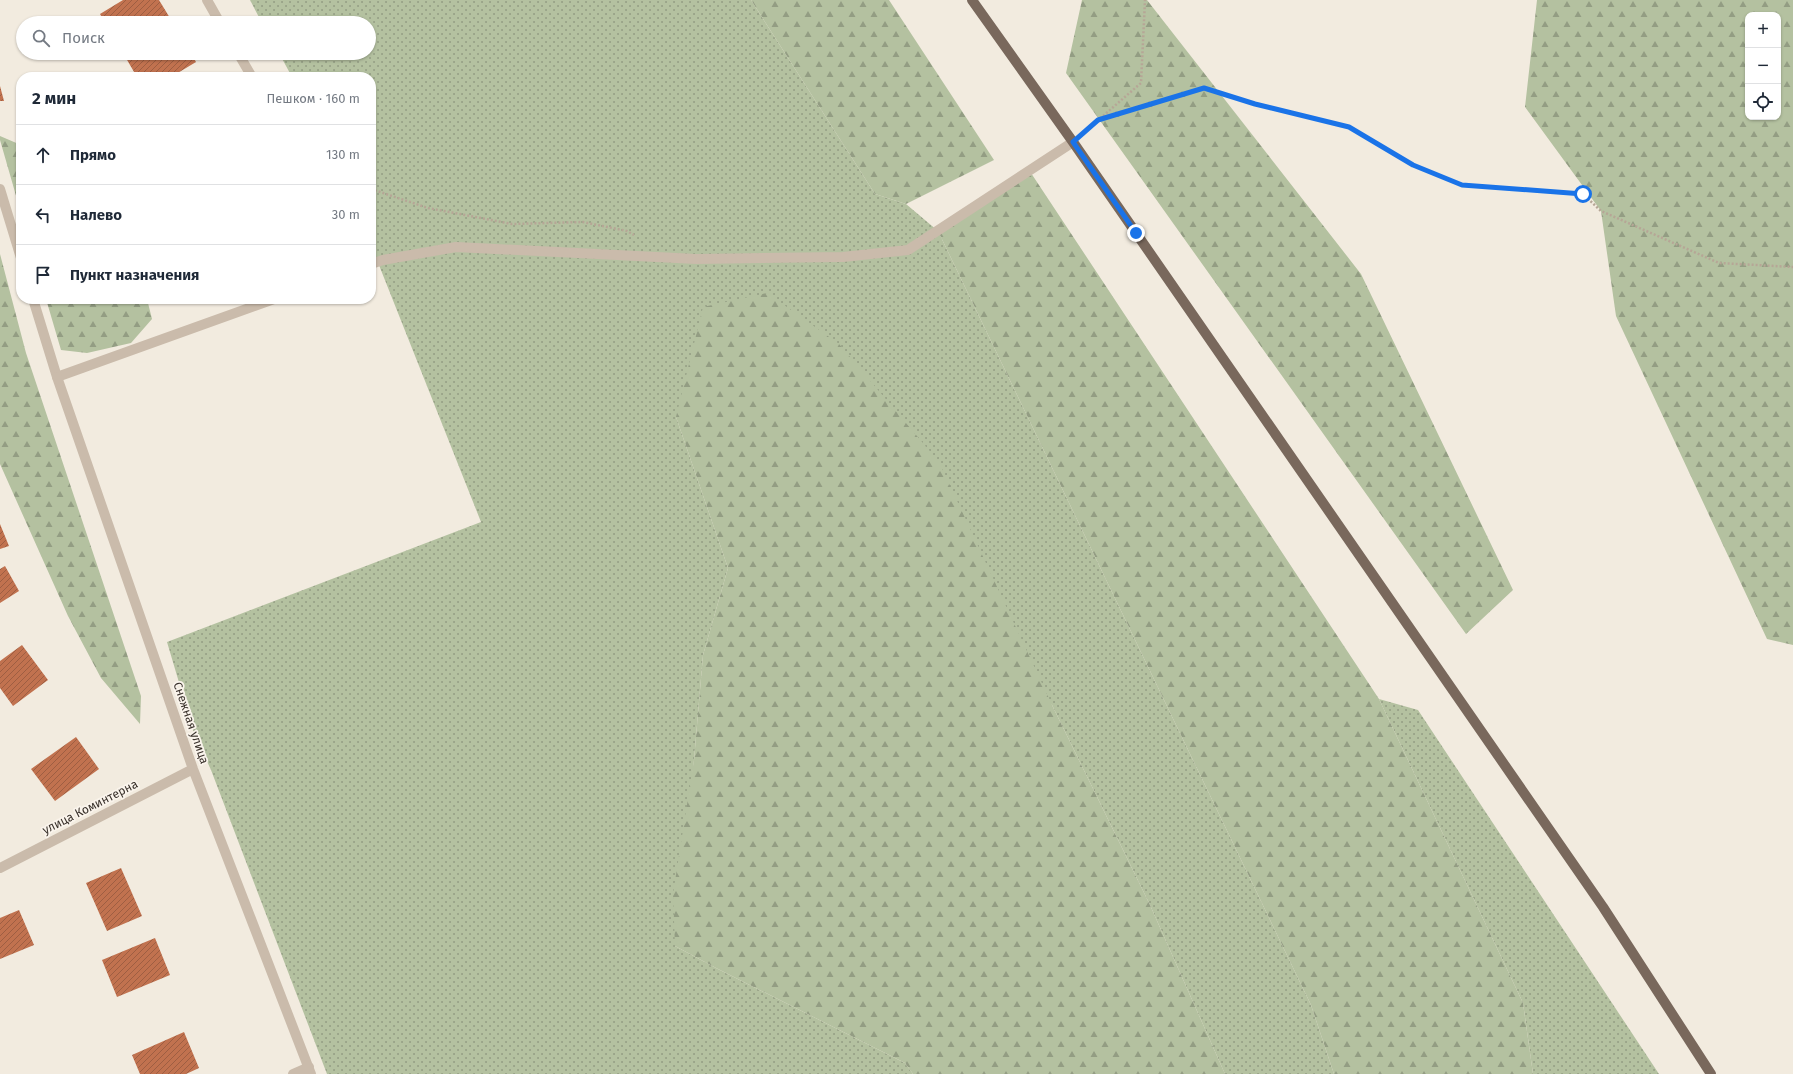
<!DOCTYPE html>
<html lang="ru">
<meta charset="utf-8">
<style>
:root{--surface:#fff;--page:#f6f6f7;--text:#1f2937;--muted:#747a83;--line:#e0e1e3}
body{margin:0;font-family:"Fira Sans",sans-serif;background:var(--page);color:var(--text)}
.controls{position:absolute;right:12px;top:12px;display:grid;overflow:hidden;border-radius:8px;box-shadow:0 1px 3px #0004}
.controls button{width:36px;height:36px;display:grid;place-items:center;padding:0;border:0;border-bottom:1px solid var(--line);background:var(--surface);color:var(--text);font:20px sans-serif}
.stop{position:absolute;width:12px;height:12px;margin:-9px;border:3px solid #1a73e8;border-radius:50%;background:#fff}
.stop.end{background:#1a73e8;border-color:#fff;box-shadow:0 1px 4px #0008}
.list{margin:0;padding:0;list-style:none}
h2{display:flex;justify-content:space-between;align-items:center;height:52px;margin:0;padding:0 16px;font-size:17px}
h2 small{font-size:13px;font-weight:400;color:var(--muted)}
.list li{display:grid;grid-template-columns:26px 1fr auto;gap:12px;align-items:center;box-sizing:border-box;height:60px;padding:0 16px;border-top:1px solid var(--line)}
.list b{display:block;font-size:15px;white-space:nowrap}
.list em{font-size:13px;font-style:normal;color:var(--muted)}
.icon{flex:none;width:22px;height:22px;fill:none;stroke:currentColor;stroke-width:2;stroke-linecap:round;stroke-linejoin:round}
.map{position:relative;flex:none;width:1793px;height:1074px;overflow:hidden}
.search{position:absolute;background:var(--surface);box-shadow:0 1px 3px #0004;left:16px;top:16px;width:360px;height:44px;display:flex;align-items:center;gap:10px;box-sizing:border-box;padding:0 14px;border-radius:22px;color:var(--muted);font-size:15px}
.panel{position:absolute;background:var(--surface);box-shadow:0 1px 3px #0004;left:16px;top:72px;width:360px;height:232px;border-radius:16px}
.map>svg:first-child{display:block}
</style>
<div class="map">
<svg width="1793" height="1074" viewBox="0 0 1793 1074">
<defs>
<pattern id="grass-dots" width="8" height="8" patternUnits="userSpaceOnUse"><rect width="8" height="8" fill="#b4c1a0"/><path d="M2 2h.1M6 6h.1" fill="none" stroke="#939d83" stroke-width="1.8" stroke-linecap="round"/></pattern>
<pattern id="forest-firs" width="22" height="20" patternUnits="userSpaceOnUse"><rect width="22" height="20" fill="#b4c1a0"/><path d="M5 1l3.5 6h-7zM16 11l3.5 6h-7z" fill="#939d83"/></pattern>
<pattern id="building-hatch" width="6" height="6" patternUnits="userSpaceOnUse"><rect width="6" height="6" fill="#c1724f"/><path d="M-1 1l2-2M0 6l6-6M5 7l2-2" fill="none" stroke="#9e5e42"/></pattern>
</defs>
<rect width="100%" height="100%" fill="#f2ebdf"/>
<path fill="url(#grass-dots)" d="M 250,0 L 751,0 L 875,194 L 906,204 L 938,231 L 1311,1005 L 1334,1074 L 1225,1074 L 1150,905 L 1052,705 L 676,417 L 728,568 L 703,655 L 694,760 L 675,946 L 716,968 L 905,1063 L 913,1074 L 327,1074 L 211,770 L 194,733 L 167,642 L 481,522 L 371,245 L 371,77 L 292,77 L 279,53 L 369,53 L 369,23 L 262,23 Z
M 1379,699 L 1418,710 L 1659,1074 L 1533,1074 L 1523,1003 Z"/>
<path fill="url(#forest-firs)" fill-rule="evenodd" d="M 751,0 L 889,0 L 994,160 L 906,204 L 875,194 Z
M 1082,0 L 1147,0 L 1361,274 L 1513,590 L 1466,634 L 1066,73 Z
M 1537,0 L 1793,0 L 1793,645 L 1767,639 L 1616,316 L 1601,211 L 1525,107 ZM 1748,15 L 1778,15 L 1778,117 L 1748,117 Z
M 0,136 L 21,145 L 21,213 L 0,140 Z
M 1031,173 L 1379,699 L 1523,1003 L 1533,1074 L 1334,1074 L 1311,1005 L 938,231 Z
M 0,254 L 26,353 L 141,696 L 140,724 L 101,678 L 68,616 L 0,464 Z
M 767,293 L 839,344 L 939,462 L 1052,705 L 1150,905 L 1225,1074 L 913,1074 L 905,1063 L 716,968 L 675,946 L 673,894 L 694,760 L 703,655 L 728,568 L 676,417 L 703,307 Z
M 46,299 L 147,299 L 152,319 L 131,343 L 87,353 L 61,350 Z"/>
<path fill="url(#building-hatch)" d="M 123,0 L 159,0 L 173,23 L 105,23 L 100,14 Z
M 123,53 L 191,53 L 196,62 L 171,77 L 137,77 Z
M 0,86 L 4,101 L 0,101 Z
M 0,524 L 9,546 L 0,549 Z
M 5,566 L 19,591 L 0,603 L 0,569 Z
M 22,645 L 48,680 L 13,706 L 0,688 L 0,661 Z
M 76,737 L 99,769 L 55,801 L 31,769 Z
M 121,868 L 142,916 L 107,931 L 86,883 Z
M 19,910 L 34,945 L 0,959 L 0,918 Z
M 155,938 L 170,975 L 117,997 L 102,960 Z
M 184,1032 L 199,1068 L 186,1074 L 140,1074 L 132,1055 Z"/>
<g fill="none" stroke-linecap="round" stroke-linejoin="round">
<path stroke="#b6a696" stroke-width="2.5" stroke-dasharray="2 2" stroke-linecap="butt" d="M 1098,120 L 1205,88 L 1255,104 L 1349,127 L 1413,165 L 1462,185 L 1583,194 L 1601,211 L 1719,263 L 1793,267
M 1088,129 L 1141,83 L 1145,0
M 371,189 L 428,208 L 512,224 L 583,222 L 627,231 L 634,235"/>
<path stroke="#cabbab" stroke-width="10" d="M 0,189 L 21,258
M 371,264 L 383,260 L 456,247 L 696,259 L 843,257 L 908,250 L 1073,142
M 33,299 L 57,377 L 274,299"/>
<path stroke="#cabbab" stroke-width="10" d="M 207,0 L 220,23
M 238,53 L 252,77
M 57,377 L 193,769 L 311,1074
M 0,868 L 193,769
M 293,1074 L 309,1067"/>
<path stroke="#79685c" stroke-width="10" d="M 972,0 L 1073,142 L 1603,907 L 1711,1074"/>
</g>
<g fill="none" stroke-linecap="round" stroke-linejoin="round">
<path stroke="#1a73e8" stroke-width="5" d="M 1136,233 L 1073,142 L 1098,120 L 1204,88 L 1255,104 L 1349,127 L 1413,165 L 1462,185 L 1583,194"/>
</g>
<g text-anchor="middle" stroke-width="3.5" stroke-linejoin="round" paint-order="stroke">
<g font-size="12" fill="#38302a" stroke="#faf4ec">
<text transform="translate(191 723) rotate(71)" y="4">Снежная улица</text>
<text transform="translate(90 807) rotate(-27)" y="4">улица Коминтерна</text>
</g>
</g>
</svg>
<div class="controls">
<button>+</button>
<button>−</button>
<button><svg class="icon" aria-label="locate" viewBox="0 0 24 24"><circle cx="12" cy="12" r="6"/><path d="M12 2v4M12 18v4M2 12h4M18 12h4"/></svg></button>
</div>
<div class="stop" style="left:1583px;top:194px"></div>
<div class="stop end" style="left:1136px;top:233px"></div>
<div class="search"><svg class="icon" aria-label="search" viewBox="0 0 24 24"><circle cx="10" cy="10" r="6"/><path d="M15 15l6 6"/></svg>Поиск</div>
<section class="panel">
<h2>2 мин<small>Пешком · 160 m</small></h2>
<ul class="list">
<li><svg class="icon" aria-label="ahead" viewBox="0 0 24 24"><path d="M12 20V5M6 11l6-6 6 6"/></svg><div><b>Прямо</b></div><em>130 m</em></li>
<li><svg class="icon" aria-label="left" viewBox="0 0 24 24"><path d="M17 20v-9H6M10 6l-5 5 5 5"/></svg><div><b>Налево</b></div><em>30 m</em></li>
<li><svg class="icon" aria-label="arrive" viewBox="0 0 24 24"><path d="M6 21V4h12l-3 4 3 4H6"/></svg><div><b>Пункт назначения</b></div></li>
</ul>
</section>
</div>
